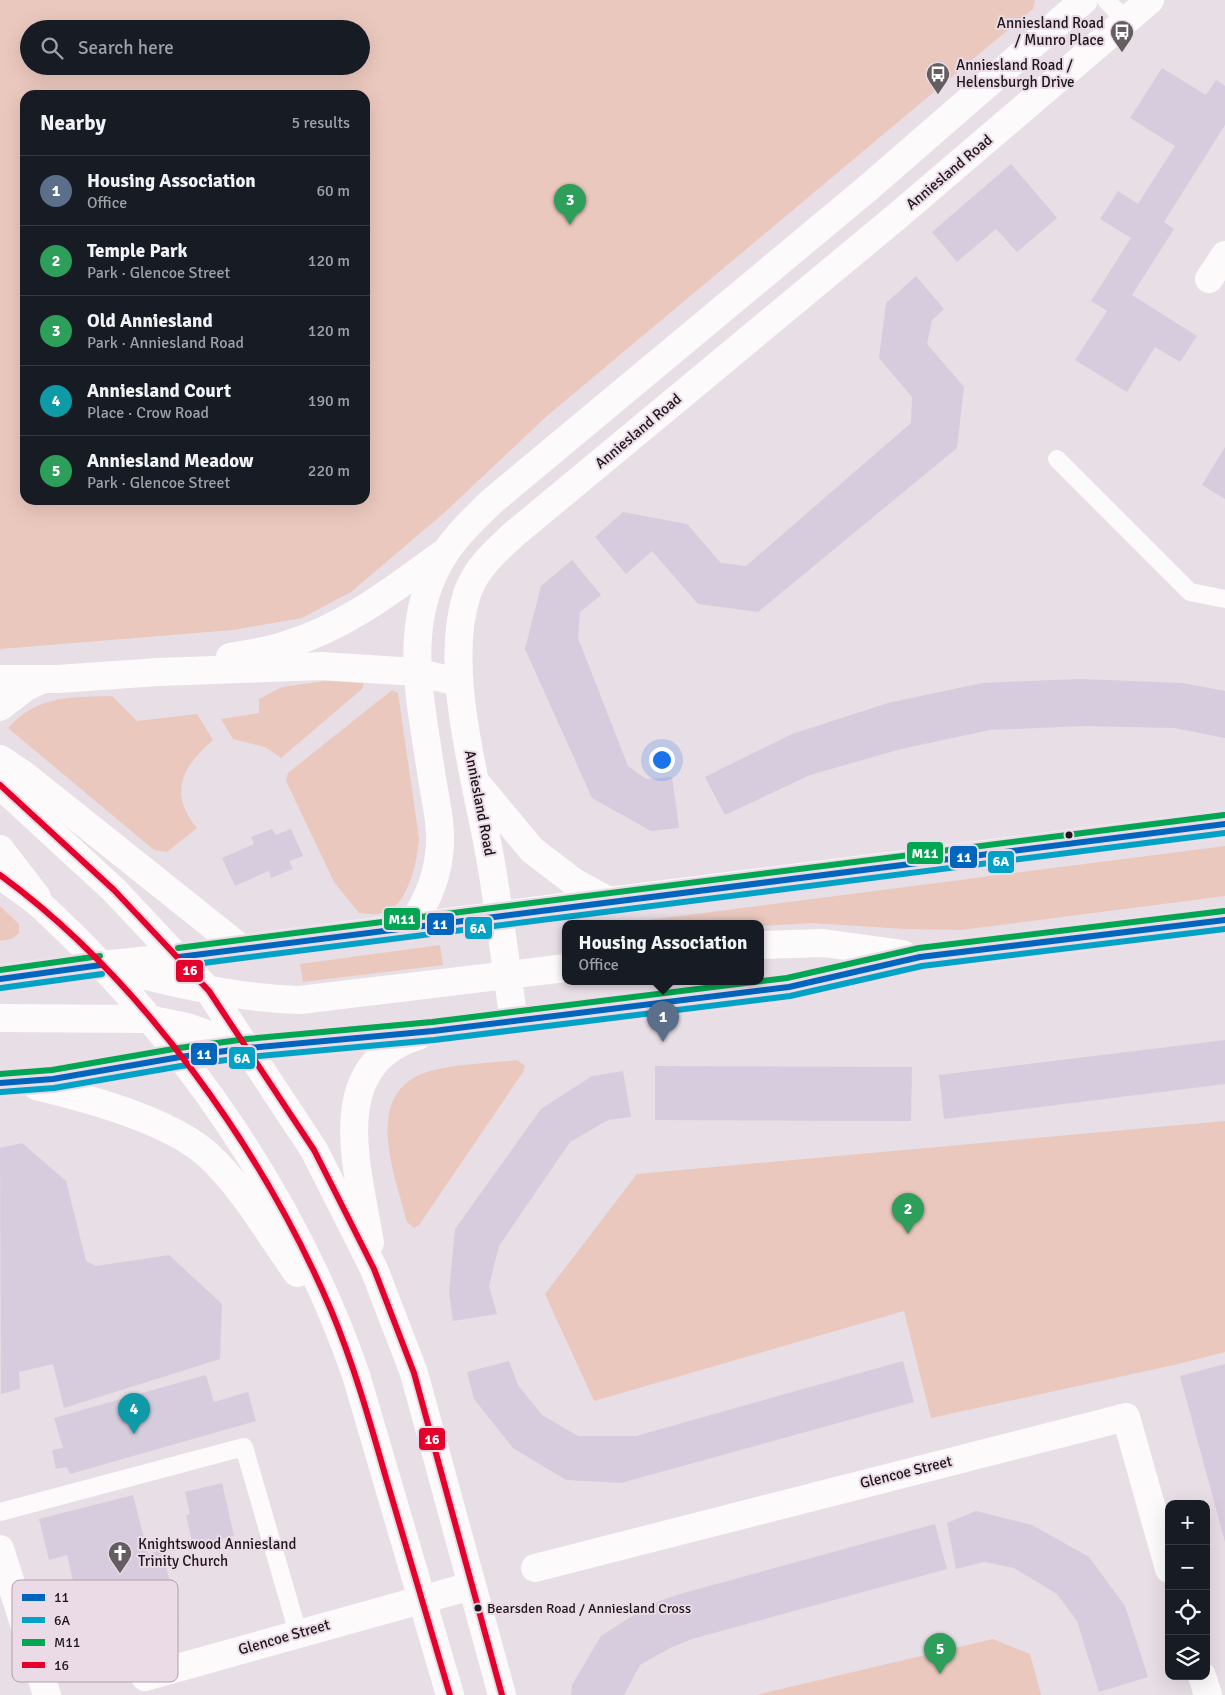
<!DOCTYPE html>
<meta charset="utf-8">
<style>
:root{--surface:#171b24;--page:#242831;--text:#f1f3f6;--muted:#9ea1a6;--line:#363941;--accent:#0b8043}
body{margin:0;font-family:Signika,sans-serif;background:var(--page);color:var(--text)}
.controls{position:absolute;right:15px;bottom:15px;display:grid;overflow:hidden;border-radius:10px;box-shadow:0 5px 20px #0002}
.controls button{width:45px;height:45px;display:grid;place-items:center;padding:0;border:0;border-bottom:1px solid var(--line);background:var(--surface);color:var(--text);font:25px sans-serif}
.you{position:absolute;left:661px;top:759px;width:18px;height:18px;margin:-12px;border:4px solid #fff;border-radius:50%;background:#1a73e8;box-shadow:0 0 0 8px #1a73e833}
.badge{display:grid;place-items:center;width:32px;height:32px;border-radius:50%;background:var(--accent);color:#fff;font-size:16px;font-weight:700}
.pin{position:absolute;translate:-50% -41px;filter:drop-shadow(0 1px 2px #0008)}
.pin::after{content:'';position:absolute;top:26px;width:18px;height:15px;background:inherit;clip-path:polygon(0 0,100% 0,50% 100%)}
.popup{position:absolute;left:562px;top:920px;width:202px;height:65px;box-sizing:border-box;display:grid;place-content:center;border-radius:10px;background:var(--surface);filter:drop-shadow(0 1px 4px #0005);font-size:16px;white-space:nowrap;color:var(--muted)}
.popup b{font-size:19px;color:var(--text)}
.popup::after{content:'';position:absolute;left:50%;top:100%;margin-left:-10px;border:10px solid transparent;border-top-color:var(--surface)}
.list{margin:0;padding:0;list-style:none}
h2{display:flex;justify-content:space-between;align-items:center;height:65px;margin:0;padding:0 20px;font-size:21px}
h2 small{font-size:16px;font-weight:400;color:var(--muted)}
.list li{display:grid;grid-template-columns:32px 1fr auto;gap:15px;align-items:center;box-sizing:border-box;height:70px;padding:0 20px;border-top:1px solid var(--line)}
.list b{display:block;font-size:19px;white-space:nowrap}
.list p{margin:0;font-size:16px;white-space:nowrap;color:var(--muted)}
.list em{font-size:16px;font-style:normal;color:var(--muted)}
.icon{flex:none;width:28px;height:28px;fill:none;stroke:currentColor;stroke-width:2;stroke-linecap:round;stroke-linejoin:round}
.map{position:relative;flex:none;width:1225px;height:1695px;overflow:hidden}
.search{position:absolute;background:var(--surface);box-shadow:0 5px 20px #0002;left:20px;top:20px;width:350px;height:55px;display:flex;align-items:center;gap:12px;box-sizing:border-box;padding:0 18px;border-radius:28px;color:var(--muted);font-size:19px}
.panel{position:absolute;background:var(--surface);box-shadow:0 5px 20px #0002;left:20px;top:90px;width:350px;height:415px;border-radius:15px}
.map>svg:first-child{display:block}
</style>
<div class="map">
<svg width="1225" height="1695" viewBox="0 0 1225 1695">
<rect width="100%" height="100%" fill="#e8dee5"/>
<path fill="#ebc8be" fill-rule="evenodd" d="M 0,0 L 1035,0 L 1033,9 L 547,416 L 444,513 L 351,592 L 302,618 L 233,630 L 0,649 ZM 29,29 L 361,29 L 361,66 L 29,66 ZM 25,95 L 365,95 L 365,500 L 25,500 Z
M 325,681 L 364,683 L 362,689 L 281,758 L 265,747 L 233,739 L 221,719 L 259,713 L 259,699 L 282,687 Z
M 392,690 L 398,693 L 419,838 C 418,858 409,900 390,910 C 380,916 369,914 359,913 L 334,882 L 286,781 L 288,773 Z
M 112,696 L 137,721 L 197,714 L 213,740 C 182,767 168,793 197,828 L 167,852 L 154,850 L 8,728 C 39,694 70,698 112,696 Z
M 1225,846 L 1225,896 L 961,930 L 905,929 L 811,923 L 761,926 L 760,923 L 625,923 Z
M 0,906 L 19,924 L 19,933 L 12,939 L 0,941 Z
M 440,945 L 443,965 L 303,982 L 300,964 Z
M 517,1060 L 525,1066 L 523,1072 L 419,1225 L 414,1228 L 407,1222 C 395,1175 360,1091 430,1071 C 456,1064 490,1063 517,1060 Z
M 1225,1121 L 1225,1352 L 1174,1365 L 931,1418 L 904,1311 L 594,1401 L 545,1294 L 637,1174 Z
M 993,1639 L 1030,1654 L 1041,1695 L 756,1695 Z"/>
<path fill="#d6ccdd" d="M 1162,68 L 1206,95 L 1216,80 L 1225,86 L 1225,125 L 1164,222 L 1174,229 L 1132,295 L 1197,336 L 1180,362 L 1155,347 L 1127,392 L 1075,360 L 1107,311 L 1091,301 L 1131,238 L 1100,219 L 1118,191 L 1138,204 L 1175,146 L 1130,118 Z
M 1011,164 L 1057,218 L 1017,252 L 996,229 L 957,262 L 932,232 Z
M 916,276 L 944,309 L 932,320 L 927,344 L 964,387 L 957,448 L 758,612 L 698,604 L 652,551 L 626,574 L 595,537 L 623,512 L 687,524 L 721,563 L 746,566 L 911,423 L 912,397 L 879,358 L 886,303 Z
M 1225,447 L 1225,499 L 1202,485 Z
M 572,560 L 601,595 L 580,612 L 578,638 L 628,766 L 646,779 L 672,777 L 679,828 L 651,831 L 592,798 L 525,649 L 541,586 Z
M 1080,679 L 1182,683 L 1225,691 L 1225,738 L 1174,728 L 1083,726 L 990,730 L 901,749 L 810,775 L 725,815 L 705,777 L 792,734 L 888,703 L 982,683 Z
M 272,829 L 276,835 L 291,829 L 303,856 L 289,861 L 293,869 L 271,878 L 269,871 L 235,886 L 222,858 L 254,844 L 251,837 Z
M 1225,1040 L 1225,1084 L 944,1119 L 939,1075 Z
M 655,1066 L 912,1067 L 911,1121 L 655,1120 Z
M 623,1071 L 631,1117 L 608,1120 L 570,1142 L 499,1246 L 489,1286 L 497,1314 L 453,1321 L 449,1292 L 455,1229 L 541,1109 L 592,1076 Z
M 22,1143 L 66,1181 L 86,1261 L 96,1266 L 169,1255 L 222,1304 L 220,1359 L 64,1408 L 53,1364 L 19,1372 L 20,1389 L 1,1394 L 0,1148 Z
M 509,1361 L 518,1385 L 542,1415 L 578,1436 L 636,1436 L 903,1361 L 914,1402 L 621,1483 L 566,1480 L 513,1448 L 474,1399 L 467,1372 Z
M 1225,1364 L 1225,1542 L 1180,1376 Z
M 206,1375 L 214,1402 L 248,1392 L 256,1421 L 70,1474 L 67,1467 L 56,1469 L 52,1450 L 63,1448 L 54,1418 Z
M 222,1483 L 234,1536 L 193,1546 L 186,1515 L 190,1514 L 185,1492 Z
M 133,1495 L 148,1554 L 162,1550 L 179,1619 L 72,1646 L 58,1593 L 75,1589 L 67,1555 L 49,1560 L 39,1519 Z
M 976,1511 L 1032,1525 L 1089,1557 L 1125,1606 L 1148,1677 L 1099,1692 L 1077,1621 L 1057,1594 L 1014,1568 L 984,1562 L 956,1569 L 947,1523 Z
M 935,1524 L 947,1569 L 692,1639 L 670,1648 L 640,1665 L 624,1695 L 571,1695 L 572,1685 L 601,1636 L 651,1604 L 680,1594 Z"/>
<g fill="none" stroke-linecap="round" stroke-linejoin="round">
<path stroke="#fcfafb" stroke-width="18" d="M 1106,0 L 1126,21
M 1057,459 L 1190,592 L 1225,599
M 0,1512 L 244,1447 L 298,1633"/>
<path stroke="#fcfafb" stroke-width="28" d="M 1209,279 L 1225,255
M 0,1549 L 47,1695
M 535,1568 L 1126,1417 L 1169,1569
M 1202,1676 L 1208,1695
M 145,1677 L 471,1586"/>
<path stroke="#fcfafb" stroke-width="28" d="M 230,657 C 248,654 268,651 286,645 C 345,627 393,590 442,554
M 0,679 L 58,679 L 158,672 L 322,666 L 416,672 L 458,682
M 0,707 L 26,687 L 41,680
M 478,785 L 532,850 L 574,882 L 609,901
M 0,849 L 37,897
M 410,928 C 424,905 436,883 439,855 C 443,828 435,799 431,772 C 420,697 400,616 448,549 C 460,531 476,517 491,502 L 868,188 L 1084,0
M 514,1021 C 506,968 500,915 491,863 C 478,784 442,671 467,594 C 475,569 495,552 513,535 L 895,218 L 1150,0"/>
<path stroke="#fcfafb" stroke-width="28" d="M 0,759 L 24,775 L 242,949
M 0,785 L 114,890 L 209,991 L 314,1150 L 374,1269 L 414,1373 L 502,1695
M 0,875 C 16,887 34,898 48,912 C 184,1039 295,1199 356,1375 L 450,1695
M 760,945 L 823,943 L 903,954
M 120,969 C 179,985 238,998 300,1000 L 566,968
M 0,979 L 101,965 L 179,957 L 609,901 L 1225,824
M 0,1018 L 148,1019 L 187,1027 L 244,1047
M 0,1083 L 53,1079 L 180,1057 L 248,1048 L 433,1031 L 789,987 L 920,957 L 1225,920
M 36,1086 C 87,1098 169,1120 208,1155 C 242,1186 270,1235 297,1273
M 370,1243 C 359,1171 323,1066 418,1036"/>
<g stroke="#ebdbe7" stroke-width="10">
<path id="bus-1" d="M 179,957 L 1225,824
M 0,979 L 101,965
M 0,1083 L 53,1079 L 180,1057 L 248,1048 L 433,1031 L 789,987 L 920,957 L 1225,920"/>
</g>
<g stroke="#ebdbe7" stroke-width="10">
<path id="bus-2" d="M 180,966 L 1225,833
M 1,988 L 102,974
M 1,1092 L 54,1088 L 181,1066 L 249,1057 L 434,1040 L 790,996 L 922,966 L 1225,929"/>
</g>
<g stroke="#ebdbe7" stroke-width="10">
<path id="bus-3" d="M 178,948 L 1224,815
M 0,970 L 100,956
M 0,1074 L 52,1070 L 179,1048 L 247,1039 L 432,1022 L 787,978 L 919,948 L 1224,911"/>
</g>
<g stroke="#ebdbe7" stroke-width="10">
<path id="bus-4" d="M 0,785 L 114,890 L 209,991 L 314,1150 L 374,1269 L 414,1373 L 502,1695
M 0,875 C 141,978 263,1150 331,1310 C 354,1365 370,1422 386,1478 C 408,1551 429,1623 450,1695"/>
</g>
<use href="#bus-1" stroke="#0065bd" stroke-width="6"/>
<use href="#bus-2" stroke="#01a2c5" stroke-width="6"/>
<use href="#bus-3" stroke="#00a651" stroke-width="6"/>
<use href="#bus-4" stroke="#e4002b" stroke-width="6"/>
</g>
<defs>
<g id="bus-pin" transform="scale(1.25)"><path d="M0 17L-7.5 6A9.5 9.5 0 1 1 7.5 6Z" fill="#645d62" stroke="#ebdbe7"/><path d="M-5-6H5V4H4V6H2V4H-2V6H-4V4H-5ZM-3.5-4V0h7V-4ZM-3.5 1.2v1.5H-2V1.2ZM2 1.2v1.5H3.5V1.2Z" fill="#fff"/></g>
<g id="church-pin" transform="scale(1.25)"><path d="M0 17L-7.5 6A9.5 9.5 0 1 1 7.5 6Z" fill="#645d62" stroke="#ebdbe7"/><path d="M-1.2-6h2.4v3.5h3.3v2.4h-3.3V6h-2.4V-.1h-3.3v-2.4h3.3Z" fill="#fff"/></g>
</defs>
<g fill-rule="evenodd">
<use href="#bus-pin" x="1122" y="32"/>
<use href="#bus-pin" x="938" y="74"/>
<use href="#church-pin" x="120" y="1553"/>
</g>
<g fill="#1d171b" stroke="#ebdbe7" stroke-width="2">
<circle cx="1069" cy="835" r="4.5"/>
<circle cx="478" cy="1608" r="4.5"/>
</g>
<g text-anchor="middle" stroke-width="4" stroke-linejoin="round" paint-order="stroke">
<g font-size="14" fill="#1d171b" stroke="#ebdbe7" text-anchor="start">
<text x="487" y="1613">Bearsden Road / Anniesland Cross</text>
</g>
<g font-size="15" fill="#1d171b" stroke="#ebdbe7" text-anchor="start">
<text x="1104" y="28" text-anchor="end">Anniesland Road<tspan x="1104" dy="17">/ Munro Place</tspan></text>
<text x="956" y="70">Anniesland Road /<tspan x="956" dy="17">Helensburgh Drive</tspan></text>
<text x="138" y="1549">Knightswood Anniesland<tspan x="138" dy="17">Trinity Church</tspan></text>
</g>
<g font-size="15" fill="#1d171b" stroke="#ebdbe7">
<text transform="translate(949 172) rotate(-40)" y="5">Anniesland Road</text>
<text transform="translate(638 431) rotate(-40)" y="5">Anniesland Road</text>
<text transform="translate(480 803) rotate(79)" y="5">Anniesland Road</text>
<text transform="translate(906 1472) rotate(-14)" y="5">Glencoe Street</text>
<text transform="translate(284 1637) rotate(-16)" y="5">Glencoe Street</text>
</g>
</g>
<rect x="12" y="1580" width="166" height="102" rx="8" fill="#ebdbe7" stroke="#ada0aa" stroke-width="1"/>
<rect x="22" y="1594" width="23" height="7" fill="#0065bd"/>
<rect x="22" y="1617" width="23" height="6" fill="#01a2c5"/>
<rect x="22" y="1639" width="23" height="7" fill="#00a651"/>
<rect x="22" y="1662" width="23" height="6" fill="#e4002b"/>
<g font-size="14" fill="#1d171b">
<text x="54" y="1602">11</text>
<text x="54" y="1625">6A</text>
<text x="54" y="1647">M11</text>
<text x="54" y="1670">16</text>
</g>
<g stroke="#ebdbe7" stroke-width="2">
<rect x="906" y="841" width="38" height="24" rx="5" fill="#00a651"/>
<rect x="949" y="845" width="29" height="24" rx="5" fill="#0065bd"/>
<rect x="987" y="850" width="28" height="24" rx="5" fill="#01a2c5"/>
<rect x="383" y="907" width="38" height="24" rx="5" fill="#00a651"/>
<rect x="426" y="912" width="29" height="24" rx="5" fill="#0065bd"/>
<rect x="464" y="916" width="29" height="24" rx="5" fill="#01a2c5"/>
<rect x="175" y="959" width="29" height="24" rx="5" fill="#e4002b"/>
<rect x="190" y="1042" width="28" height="24" rx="5" fill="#0065bd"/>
<rect x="228" y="1046" width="28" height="24" rx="5" fill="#01a2c5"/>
<rect x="418" y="1427" width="28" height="24" rx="5" fill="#e4002b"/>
</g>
<g font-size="14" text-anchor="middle" font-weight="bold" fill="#fff">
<text x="925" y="858">M11</text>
<text x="964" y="862">11</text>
<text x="1001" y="866">6A</text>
<text x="402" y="924">M11</text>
<text x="440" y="929">11</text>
<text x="478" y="933">6A</text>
<text x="190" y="975">16</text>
<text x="204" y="1059">11</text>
<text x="242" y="1063">6A</text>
<text x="432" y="1444">16</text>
</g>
</svg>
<div class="controls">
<button>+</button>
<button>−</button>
<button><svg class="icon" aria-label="locate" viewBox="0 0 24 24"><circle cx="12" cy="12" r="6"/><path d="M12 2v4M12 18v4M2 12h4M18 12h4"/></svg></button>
<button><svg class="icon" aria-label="layers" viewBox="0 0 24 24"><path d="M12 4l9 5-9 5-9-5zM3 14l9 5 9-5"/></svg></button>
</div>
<div class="you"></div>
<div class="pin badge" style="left:663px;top:1042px;background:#5c6f8a">1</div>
<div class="popup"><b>Housing Association</b>Office</div>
<div class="pin badge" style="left:908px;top:1234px;background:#2e9e5b">2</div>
<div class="pin badge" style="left:570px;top:225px;background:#2e9e5b">3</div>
<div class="pin badge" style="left:134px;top:1434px;background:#0f9aa8">4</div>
<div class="pin badge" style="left:940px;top:1674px;background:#2e9e5b">5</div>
<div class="search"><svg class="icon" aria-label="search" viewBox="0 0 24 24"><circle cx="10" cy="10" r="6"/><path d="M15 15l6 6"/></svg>Search here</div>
<section class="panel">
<h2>Nearby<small>5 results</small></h2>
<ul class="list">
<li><span class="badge" style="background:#5c6f8a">1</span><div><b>Housing Association</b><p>Office</p></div><em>60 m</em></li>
<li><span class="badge" style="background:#2e9e5b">2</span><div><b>Temple Park</b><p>Park · Glencoe Street</p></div><em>120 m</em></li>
<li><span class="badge" style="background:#2e9e5b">3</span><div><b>Old Anniesland</b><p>Park · Anniesland Road</p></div><em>120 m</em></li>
<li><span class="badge" style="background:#0f9aa8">4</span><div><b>Anniesland Court</b><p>Place · Crow Road</p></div><em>190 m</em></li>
<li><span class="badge" style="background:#2e9e5b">5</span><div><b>Anniesland Meadow</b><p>Park · Glencoe Street</p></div><em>220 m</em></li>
</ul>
</section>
</div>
